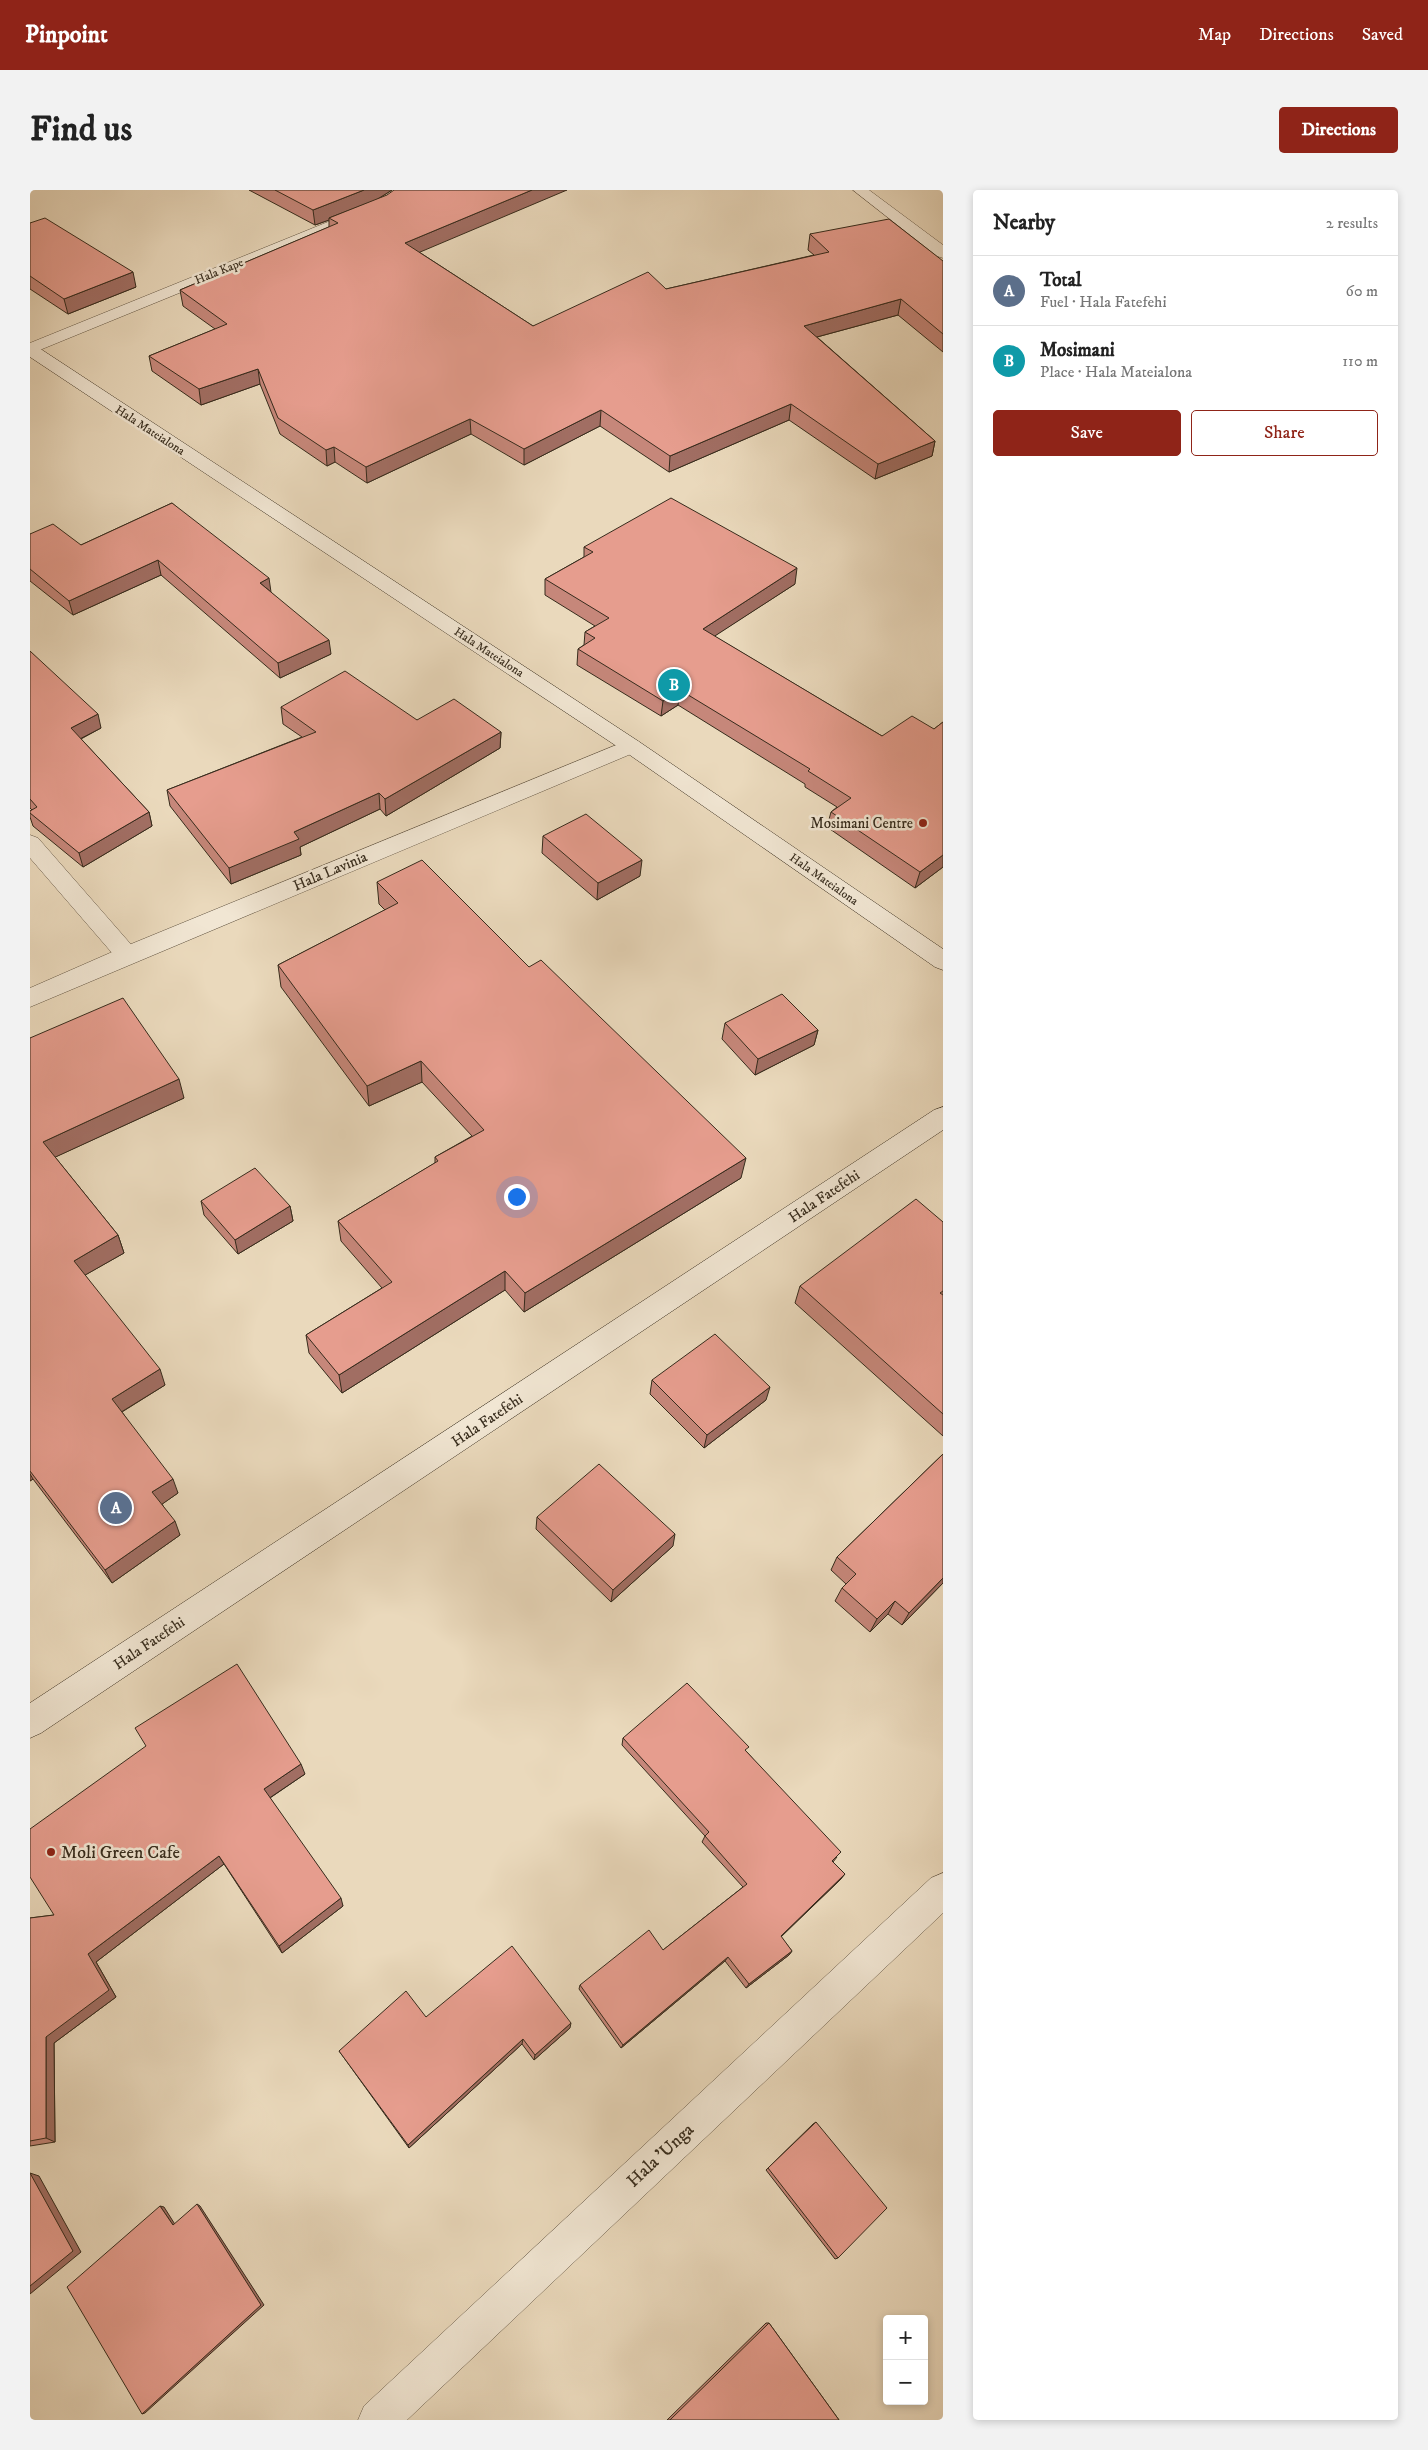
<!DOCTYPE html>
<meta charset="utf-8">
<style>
:root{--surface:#fff;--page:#f2f2f2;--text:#222;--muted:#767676;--line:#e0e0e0;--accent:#8f2418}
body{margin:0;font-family:"IM FELL DW Pica",serif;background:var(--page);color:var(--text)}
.controls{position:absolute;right:15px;bottom:15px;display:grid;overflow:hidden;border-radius:5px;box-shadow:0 2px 8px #0003}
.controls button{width:45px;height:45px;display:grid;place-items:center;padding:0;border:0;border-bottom:1px solid var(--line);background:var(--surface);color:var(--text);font:25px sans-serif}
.you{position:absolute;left:486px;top:1006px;width:18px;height:18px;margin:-12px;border:4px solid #fff;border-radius:50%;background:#1a73e8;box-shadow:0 0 0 8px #1a73e833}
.badge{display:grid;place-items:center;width:32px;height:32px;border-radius:50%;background:var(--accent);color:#fff;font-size:16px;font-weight:700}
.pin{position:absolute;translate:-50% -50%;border:2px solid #fff;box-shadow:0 1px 5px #0006}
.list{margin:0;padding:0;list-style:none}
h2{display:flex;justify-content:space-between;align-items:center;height:65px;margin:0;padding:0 20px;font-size:21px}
h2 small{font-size:16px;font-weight:400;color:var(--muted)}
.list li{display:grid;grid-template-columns:32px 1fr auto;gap:15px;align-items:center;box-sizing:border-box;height:70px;padding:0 20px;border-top:1px solid var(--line)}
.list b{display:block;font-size:19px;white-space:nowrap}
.list p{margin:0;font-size:16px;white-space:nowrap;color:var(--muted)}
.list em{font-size:16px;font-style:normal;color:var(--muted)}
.actions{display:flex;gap:10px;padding:15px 20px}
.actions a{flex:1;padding:11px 0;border:1px solid var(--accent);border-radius:5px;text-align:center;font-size:18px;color:var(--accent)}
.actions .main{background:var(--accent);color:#fff}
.map{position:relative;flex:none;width:913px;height:2230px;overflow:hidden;border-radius:5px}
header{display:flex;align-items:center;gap:30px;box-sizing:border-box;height:70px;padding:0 25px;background:var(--accent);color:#fff}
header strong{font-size:24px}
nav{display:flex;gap:28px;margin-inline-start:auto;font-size:18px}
.intro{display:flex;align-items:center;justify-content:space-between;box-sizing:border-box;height:120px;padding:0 30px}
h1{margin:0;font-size:35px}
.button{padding:12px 22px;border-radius:5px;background:var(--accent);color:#fff;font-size:18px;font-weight:700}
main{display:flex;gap:30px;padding:0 30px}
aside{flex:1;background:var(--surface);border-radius:5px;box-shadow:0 2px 8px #0003}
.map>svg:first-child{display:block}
</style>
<header>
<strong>Pinpoint</strong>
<nav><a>Map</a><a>Directions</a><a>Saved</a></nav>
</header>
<div class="intro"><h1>Find us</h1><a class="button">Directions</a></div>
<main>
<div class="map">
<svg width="913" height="2230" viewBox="0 0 913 2230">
<rect width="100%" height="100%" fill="#ead9bc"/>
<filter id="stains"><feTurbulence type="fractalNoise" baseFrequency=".004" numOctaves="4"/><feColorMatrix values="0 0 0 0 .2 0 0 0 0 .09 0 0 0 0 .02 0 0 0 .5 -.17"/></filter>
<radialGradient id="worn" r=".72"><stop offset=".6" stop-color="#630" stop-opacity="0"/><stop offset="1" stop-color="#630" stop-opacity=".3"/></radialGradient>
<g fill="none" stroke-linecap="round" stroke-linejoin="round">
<g stroke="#635644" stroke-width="1">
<path id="service" d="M 0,645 L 8,648 L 105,759 L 109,765 L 105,771 L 97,773 L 89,771 L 0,668 Z"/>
</g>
<g stroke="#635644" stroke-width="1">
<path id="minor" d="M 366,0 L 384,0 L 357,18 L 0,164 L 0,153 L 347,12 Z
M 823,0 L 839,0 L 913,55 L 913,68 L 907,66 Z
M 601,549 L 608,551 L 612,556 L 608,561 L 0,817 L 0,798 L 89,759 Z
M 913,1683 L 913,1723 L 377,2230 L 328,2230 L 334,2216 L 901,1688 Z"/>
</g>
<g stroke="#362b1c" stroke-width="1">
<path id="secondary" d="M 0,155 L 6,156 L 608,551 L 913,759 L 913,780 L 905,777 L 594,561 L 0,167 Z
M 913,917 L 913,940 L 11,1543 L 0,1548 L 0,1513 L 904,920 Z"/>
</g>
<use href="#service" fill="#f1e6d3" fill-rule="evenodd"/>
<use href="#minor" fill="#f1e6d3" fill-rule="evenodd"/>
<use href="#secondary" fill="#f1e6d3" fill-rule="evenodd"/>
</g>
<path fill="#c6877a" stroke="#362b1c" d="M 219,0 L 362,0 L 351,7 L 389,62 L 503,136 L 636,99 L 784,65 L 778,60 L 780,44 L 913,71 L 913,162 L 868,125 L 787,147 L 905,251 L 902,266 L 845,289 L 759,230 L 639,282 L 570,236 L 494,275 L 441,244 L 337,293 L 305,272 L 297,276 L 250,244 L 230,194 L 171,215 L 122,181 L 119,166 L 185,139 L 153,116 L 150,100 L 299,37 L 299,30 L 285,35 Z
M 0,33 L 106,97 L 38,124 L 0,99 Z
M 142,313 L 241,402 L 301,464 L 250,488 L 131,385 L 43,425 L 0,391 L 0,344 L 51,355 Z
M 554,357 L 765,394 L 684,446 L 852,546 L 904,539 L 913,532 L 913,677 L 885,698 L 797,637 L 801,622 L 807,617 L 775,597 L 775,594 L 648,515 L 631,526 L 547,475 L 548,459 L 554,455 L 555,442 L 565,436 L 515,405 L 515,389 L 554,367 Z
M 0,461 L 71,538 L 51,549 L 119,622 L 122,636 L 53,677 L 3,636 L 0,627 L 0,621 L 2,620 L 0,618 Z
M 251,517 L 387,530 L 471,542 L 470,558 L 356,626 L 350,619 L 270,657 L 271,665 L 201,694 L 140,616 L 137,600 L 272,547 L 253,534 Z
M 513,646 L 610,686 L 567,710 L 512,663 Z
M 347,692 L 499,777 L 711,988 L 494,1122 L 475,1100 L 312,1203 L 279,1163 L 276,1145 L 352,1098 L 311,1051 L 308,1031 L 405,973 L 405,967 L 442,946 L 392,892 L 339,916 L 251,797 L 248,775 L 355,720 L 349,714 Z
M 695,833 L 788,840 L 784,855 L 725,885 L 692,849 Z
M 0,848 L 154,908 L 25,967 L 88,1045 L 94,1063 L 55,1085 L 135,1195 L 92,1222 L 148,1303 L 132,1314 L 150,1345 L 82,1393 L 3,1289 L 0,1291 Z
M 171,1011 L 260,1016 L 263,1031 L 208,1064 L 174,1025 Z
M 913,1032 L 913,1246 L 765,1113 L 770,1096 Z
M 622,1190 L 736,1210 L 674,1258 L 620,1204 Z
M 913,1264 L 913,1393 L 872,1435 L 858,1424 L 840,1442 L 805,1411 L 812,1398 L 816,1394 L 801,1380 L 807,1367 Z
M 507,1327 L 643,1356 L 581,1412 L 506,1339 Z
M 593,1548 L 717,1562 L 807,1667 L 803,1672 L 811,1689 L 751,1747 L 762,1761 L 759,1765 L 716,1798 L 695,1771 L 591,1858 L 549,1799 L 550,1795 L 633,1760 L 713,1697 L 672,1652 L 675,1646 L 592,1555 Z
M 275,1584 L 240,1608 L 313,1716 L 252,1763 L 194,1674 L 66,1772 L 86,1807 L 24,1853 L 25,1952 L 0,1956 L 0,1728 L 24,1725 Z
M 396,1827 L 540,1838 L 504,1870 L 492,1854 L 379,1958 L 312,1865 L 309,1861 Z
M 786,1932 L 808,2068 L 805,2069 L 736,1980 L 783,1934 Z
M 736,2133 L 739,2133 L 809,2230 L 637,2230 Z"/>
<path fill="#a16e63" stroke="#362b1c" d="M 334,0 L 362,0 L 346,10 L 299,28 L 299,30 L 285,35 L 283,20 Z
M 502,0 L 537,0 L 376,68 L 375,53 Z
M 103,82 L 106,97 L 38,124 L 34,109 Z
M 871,109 L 868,125 L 772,151 L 774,136 Z
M 228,179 L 230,194 L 171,215 L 169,199 Z
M 761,214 L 759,230 L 639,282 L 640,266 Z
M 571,220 L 570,236 L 494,275 L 494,259 Z
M 440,229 L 441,244 L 337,293 L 336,277 Z
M 905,251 L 902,266 L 845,289 L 848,274 Z
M 304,257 L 305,272 L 297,276 L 296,260 Z
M 128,370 L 131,385 L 43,425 L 39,411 Z
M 767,378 L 765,394 L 671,455 L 673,439 Z
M 239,388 L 241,402 L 230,393 Z
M 299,450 L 301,464 L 250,488 L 248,473 Z
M 650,500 L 648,515 L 631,526 L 633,511 Z
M 68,524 L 71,538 L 44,552 L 41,538 Z
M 471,542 L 470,558 L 356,626 L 355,609 Z
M 349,603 L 350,619 L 270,657 L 271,665 L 201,694 L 199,678 L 264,642 Z
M 119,622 L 122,636 L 53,677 L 49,663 Z
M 913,665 L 913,677 L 885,698 L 890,682 Z
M 612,670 L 610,686 L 567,710 L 568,693 Z
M 788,840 L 784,855 L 725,885 L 728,869 Z
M 391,871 L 392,892 L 339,916 L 337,896 Z
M 149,889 L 154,908 L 19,970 L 13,952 Z
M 716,968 L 711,988 L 494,1122 L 495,1103 Z
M 260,1016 L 263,1031 L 208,1064 L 205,1050 Z
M 88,1045 L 94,1063 L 50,1088 L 44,1071 Z
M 475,1081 L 475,1100 L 312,1203 L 309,1185 Z
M 130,1179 L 135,1195 L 88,1224 L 82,1209 Z
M 740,1197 L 736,1210 L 674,1258 L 677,1245 Z
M 0,1284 L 3,1289 L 0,1291 Z
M 143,1289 L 148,1303 L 128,1317 L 122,1302 Z
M 145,1331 L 150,1345 L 82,1393 L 75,1380 Z
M 645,1344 L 643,1356 L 581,1412 L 583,1400 Z
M 913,1388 L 913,1393 L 872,1435 L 879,1423 Z
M 865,1411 L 858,1424 L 840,1442 L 847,1429 Z
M 271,1574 L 275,1584 L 238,1609 L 234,1599 Z
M 189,1666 L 194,1674 L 66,1772 L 86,1807 L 24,1853 L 25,1952 L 16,1948 L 16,1847 L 58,1764 Z
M 815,1684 L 811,1689 L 747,1750 L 751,1746 Z
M 311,1708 L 313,1716 L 252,1763 L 249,1756 Z
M 762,1761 L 759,1765 L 716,1798 L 719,1794 Z
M 698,1767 L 695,1771 L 591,1858 L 593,1855 Z
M 541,1833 L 540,1838 L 504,1870 L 505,1865 Z
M 493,1849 L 492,1854 L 379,1958 L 378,1955 Z
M 0,1983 L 9,1986 L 51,2062 L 0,2104 Z
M 167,2014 L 170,2016 L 234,2115 L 115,2223 L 112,2224 Z
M 130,2016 L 134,2017 L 146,2036 L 143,2035 Z"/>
<path fill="#e69d8e" stroke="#362b1c" d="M 245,0 L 334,0 L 283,20 Z
M 364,0 L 502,0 L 375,53 L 503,136 L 618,82 L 636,99 L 799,62 L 780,44 L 859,29 L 913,71 L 913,144 L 871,109 L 774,136 L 905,251 L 848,274 L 761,214 L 640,266 L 571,220 L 494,259 L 440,229 L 336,277 L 304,257 L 296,260 L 248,228 L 228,179 L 169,199 L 119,166 L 197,134 L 150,100 L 308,33 L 299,28 L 357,5 Z
M 15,28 L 103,82 L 34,109 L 0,86 L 0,33 Z
M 641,308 L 767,378 L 673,439 L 852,546 L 882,526 L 904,539 L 913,532 L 913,665 L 890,682 L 801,622 L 821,608 L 778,581 L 780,579 L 650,500 L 633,511 L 548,459 L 565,448 L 555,442 L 579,428 L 515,389 L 563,362 L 554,357 Z
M 142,313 L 239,388 L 230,393 L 299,450 L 248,473 L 128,370 L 39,411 L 0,379 L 0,344 L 23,334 L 51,355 Z
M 0,461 L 68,524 L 41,538 L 119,622 L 49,663 L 0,623 L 0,621 L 7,617 L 0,609 Z
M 315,481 L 387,530 L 424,509 L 471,542 L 355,609 L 349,603 L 264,642 L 269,649 L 199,678 L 137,600 L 286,542 L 251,517 Z
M 556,624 L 612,670 L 568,693 L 513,646 Z
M 392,670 L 499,777 L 511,770 L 716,968 L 495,1103 L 475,1081 L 309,1185 L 276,1145 L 362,1092 L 308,1031 L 408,971 L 405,967 L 454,940 L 391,871 L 337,896 L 248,775 L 368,713 L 347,692 Z
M 752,804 L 788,840 L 728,869 L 695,833 Z
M 93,808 L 149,889 L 13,952 L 88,1045 L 44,1071 L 130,1179 L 82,1209 L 143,1289 L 122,1302 L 145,1331 L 75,1380 L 0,1281 L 0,848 Z
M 225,978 L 260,1016 L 205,1050 L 171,1011 Z
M 886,1009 L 913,1032 L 913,1101 L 910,1103 L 913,1105 L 913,1224 L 770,1096 Z
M 685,1144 L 740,1197 L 677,1245 L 622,1190 Z
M 913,1264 L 913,1388 L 879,1423 L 865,1411 L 847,1429 L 812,1398 L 826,1384 L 807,1367 Z
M 569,1274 L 645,1344 L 583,1400 L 507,1327 Z
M 207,1474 L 271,1574 L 234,1599 L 311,1708 L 249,1756 L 189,1666 L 58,1764 L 79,1800 L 16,1847 L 16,1948 L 0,1951 L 0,1728 L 24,1725 L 0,1687 L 0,1639 L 116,1556 L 105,1538 Z
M 657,1493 L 719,1557 L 715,1560 L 811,1662 L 802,1671 L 815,1684 L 751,1746 L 762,1761 L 719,1794 L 698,1767 L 593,1855 L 550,1795 L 619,1740 L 633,1760 L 717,1694 L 675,1646 L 679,1642 L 593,1548 Z
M 482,1756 L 541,1833 L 505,1865 L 493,1849 L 378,1955 L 309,1861 L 376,1801 L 396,1827 Z
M 786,1932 L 857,2018 L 808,2068 L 738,1978 Z
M 0,1983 L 43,2061 L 0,2096 Z
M 167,2014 L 231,2115 L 112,2224 L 37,2097 L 130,2016 L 143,2035 Z
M 739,2133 L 809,2230 L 640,2230 Z"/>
<g fill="#8f2418" stroke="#f1e6d3" stroke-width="2">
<circle cx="893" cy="633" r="5"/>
<circle cx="21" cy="1662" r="5"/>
</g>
<g text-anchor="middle" stroke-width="5" stroke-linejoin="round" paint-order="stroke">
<g font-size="12" fill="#362b1c" stroke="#f1e6d3">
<text transform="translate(189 81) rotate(-22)" y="4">Hala Kape</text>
<text transform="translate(120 240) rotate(33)" y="4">Hala Mateialona</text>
<text transform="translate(459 462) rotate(33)" y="4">Hala Mateialona</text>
<text transform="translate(794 689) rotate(35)" y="4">Hala Mateialona</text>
</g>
<g font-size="15" fill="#362b1c" stroke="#f1e6d3" text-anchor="end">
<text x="883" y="638">Mosimani Centre</text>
</g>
<g font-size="15" fill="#362b1c" stroke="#f1e6d3">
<text transform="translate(300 681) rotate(-23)" y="5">Hala Lavinia</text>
<text transform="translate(794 1006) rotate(-34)" y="5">Hala Fatefehi</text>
<text transform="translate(457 1230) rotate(-34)" y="5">Hala Fatefehi</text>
<text transform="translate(119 1453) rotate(-34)" y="5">Hala Fatefehi</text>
</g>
<g font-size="18" fill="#362b1c" stroke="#f1e6d3" text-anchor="start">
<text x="31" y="1668">Moli Green Cafe</text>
</g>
<g font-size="18" fill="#362b1c" stroke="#f1e6d3">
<text transform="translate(630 1965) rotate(-43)" y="6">Hala 'Unga</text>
</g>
</g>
<rect width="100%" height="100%" filter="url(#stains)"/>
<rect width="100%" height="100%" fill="url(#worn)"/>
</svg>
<div class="controls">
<button>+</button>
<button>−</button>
</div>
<div class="you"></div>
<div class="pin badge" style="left:86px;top:1318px;background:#5c6f8a">A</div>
<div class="pin badge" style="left:644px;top:495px;background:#0f9aa8">B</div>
</div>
<aside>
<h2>Nearby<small>2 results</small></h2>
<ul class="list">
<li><span class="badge" style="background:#5c6f8a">A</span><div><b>Total</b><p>Fuel · Hala Fatefehi</p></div><em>60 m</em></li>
<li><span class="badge" style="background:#0f9aa8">B</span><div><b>Mosimani</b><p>Place · Hala Mateialona</p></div><em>110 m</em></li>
</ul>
<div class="actions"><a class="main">Save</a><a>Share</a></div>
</aside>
</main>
